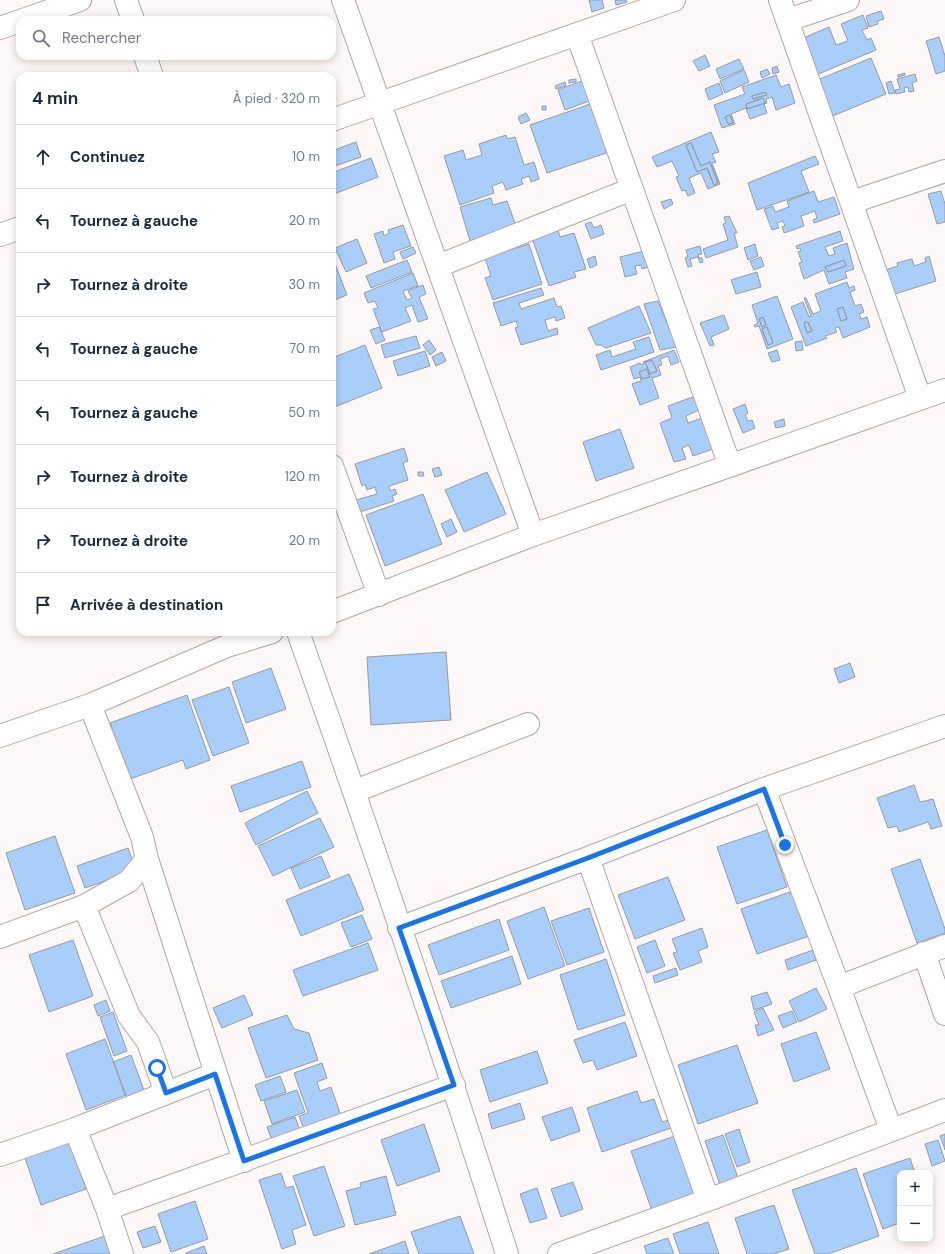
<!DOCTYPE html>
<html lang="fr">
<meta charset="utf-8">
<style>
:root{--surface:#fff;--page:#f2f2f3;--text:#1f2937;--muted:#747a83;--line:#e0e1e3}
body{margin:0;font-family:"DM Sans",sans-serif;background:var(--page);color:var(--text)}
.controls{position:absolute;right:12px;bottom:12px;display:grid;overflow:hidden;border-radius:8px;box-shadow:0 2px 10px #0003}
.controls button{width:36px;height:36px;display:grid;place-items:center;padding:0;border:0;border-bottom:1px solid var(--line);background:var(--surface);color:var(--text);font:20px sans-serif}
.stop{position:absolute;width:12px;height:12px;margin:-9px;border:3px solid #1a73e8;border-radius:50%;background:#fff}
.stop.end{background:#1a73e8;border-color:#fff;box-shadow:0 1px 4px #0008}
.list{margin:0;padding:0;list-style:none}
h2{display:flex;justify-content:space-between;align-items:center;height:52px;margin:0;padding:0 16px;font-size:17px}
h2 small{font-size:13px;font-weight:400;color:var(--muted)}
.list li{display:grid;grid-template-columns:26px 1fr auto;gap:12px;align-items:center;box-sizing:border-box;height:64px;padding:0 16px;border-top:1px solid var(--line)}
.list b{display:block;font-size:15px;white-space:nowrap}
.list em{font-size:13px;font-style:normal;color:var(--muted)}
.icon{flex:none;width:22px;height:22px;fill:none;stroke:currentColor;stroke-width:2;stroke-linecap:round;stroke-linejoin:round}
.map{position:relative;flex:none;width:945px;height:1254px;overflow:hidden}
.search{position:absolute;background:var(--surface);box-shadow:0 2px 10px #0003;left:16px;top:16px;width:320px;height:44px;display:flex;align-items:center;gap:10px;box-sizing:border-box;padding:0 14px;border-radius:12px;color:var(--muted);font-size:15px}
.panel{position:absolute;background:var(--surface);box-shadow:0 2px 10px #0003;left:16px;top:72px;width:320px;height:564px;border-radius:12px}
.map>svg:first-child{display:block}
</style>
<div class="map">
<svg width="945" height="1254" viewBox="0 0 945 1254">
<rect width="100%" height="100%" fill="#fdf7f7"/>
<path fill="#a9cefa" stroke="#949ca5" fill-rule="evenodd" d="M 589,0 L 602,0 L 604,8 L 592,12 Z
M 615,0 L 626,0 L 627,2 L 616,5 Z
M 881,11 L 884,19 L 877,21 L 878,24 L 869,27 L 866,16 Z
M 863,15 L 868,28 L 862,30 L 867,40 L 871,38 L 876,50 L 816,75 L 801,39 L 829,27 L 836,45 L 848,41 L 841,24 Z
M 939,37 L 945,56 L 945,71 L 936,74 L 926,41 Z
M 705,55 L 710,66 L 699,71 L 693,61 Z
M 871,58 L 886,94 L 830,117 L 815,81 Z
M 739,59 L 744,69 L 720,79 L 716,69 Z
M 777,66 L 779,72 L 773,74 L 772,68 Z
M 767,69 L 770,74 L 762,78 L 760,72 Z
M 744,70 L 749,82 L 725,93 L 720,81 Z
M 905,73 L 905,75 L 898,77 L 898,75 Z
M 915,74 L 917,81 L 912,83 L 914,91 L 909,92 L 908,87 L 904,88 L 905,92 L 896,94 L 895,90 L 900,89 L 897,79 Z
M 776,75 L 781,87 L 789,84 L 795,103 L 776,110 L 772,97 L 766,99 L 767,103 L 764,104 L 767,113 L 750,119 L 746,108 L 731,114 L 735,124 L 722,128 L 714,105 L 745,94 L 742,87 ZM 765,92 L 767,95 L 753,99 L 752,96 ZM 763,98 L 765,103 L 747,109 L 746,104 ZM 730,115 L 733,123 L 728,124 L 725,117 Z
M 576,79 L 576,82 L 569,83 L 569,80 Z
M 582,81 L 589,101 L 565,110 L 558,90 Z
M 891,81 L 895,93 L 889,94 L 886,83 Z
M 565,82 L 566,86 L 556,89 L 555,86 Z
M 719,83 L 723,94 L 709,100 L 705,89 Z
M 765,92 L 767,95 L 753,99 L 752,96 Z
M 763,98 L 765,103 L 747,109 L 746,104 Z
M 596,102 L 615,150 L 547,173 L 530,125 Z
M 542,106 L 546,106 L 546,110 L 542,110 Z
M 526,113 L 530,120 L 521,124 L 518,117 Z
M 730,115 L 733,123 L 728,124 L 725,117 Z
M 711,132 L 719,152 L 712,154 L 716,162 L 712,163 L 720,184 L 708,189 L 701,173 L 689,178 L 695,193 L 688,196 L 685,190 L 682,191 L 676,177 L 679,176 L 672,161 L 657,167 L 652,157 ZM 691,143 L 701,166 L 710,162 L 718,183 L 714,185 L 707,168 L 697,172 L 686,145 Z
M 506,135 L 507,139 L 515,137 L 524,165 L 534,162 L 539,179 L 531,182 L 529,176 L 521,179 L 523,184 L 506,190 L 503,182 L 492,186 L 494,193 L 460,205 L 444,156 L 463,150 L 466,160 L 482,155 L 479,144 Z
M 356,142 L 361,157 L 332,167 L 332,151 Z
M 691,143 L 701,166 L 710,162 L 718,183 L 714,185 L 707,168 L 697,172 L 686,145 Z
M 815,156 L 819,164 L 801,171 L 809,192 L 757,210 L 748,183 Z
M 371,158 L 378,177 L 334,194 L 332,188 L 332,173 Z
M 814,191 L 818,202 L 834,197 L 840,214 L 814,223 L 813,220 L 817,218 L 815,211 L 801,216 L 804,226 L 784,233 L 782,227 L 785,226 L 783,221 L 777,223 L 779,228 L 772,230 L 764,209 L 773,206 L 775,212 L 789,207 L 787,201 Z
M 941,191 L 945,204 L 945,222 L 937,224 L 928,194 Z
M 491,198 L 493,205 L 507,201 L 516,226 L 470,241 L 460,207 Z
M 671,199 L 673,204 L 664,209 L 661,202 Z
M 729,216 L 737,233 L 734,233 L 738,247 L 706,258 L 703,249 L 728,240 L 723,224 L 726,223 L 724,217 Z
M 591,222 L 594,228 L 601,225 L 604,234 L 591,239 L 585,224 Z
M 403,225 L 411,246 L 393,252 L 395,259 L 384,263 L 374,234 L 383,231 L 384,236 L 389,233 L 388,230 Z
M 558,230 L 560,237 L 574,233 L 586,269 L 574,272 L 576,277 L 549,286 L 532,238 Z
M 840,231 L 843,241 L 825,247 L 829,256 L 835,254 L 833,248 L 847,243 L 854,269 L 845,272 L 847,278 L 829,284 L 824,270 L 804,279 L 799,263 L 802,262 L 798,252 L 801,251 L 800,248 L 797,249 L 796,246 ZM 844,260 L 846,266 L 828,272 L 825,267 Z
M 357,239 L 367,263 L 346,272 L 335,248 Z
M 529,244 L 542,284 L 493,300 L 485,278 L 491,276 L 485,258 Z
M 755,244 L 758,256 L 748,260 L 744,248 Z
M 700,246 L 702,254 L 698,255 L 699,258 L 702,258 L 703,262 L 700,263 L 698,257 L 690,259 L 692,266 L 688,267 L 685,258 L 688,257 L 686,250 Z
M 413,247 L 416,253 L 403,259 L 400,252 Z
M 644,251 L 648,267 L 642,269 L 641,265 L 635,266 L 637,274 L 625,277 L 620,257 Z
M 332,256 L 347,295 L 332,301 Z
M 595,256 L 597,265 L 590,268 L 587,259 Z
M 929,256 L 936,281 L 892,295 L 885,270 L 898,266 L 897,263 L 912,259 L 914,266 L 926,262 L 925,258 Z
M 761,257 L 764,266 L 754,270 L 750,261 Z
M 407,260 L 412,272 L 371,288 L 366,276 Z
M 844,260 L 846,266 L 828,272 L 825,267 Z
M 757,272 L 761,287 L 736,294 L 731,280 Z
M 413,273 L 418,286 L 403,291 L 407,300 L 412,298 L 408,291 L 423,285 L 426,294 L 419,297 L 428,319 L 418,322 L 412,305 L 405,308 L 411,321 L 382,332 L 373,309 L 378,308 L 375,301 L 368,303 L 364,293 Z
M 847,282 L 849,288 L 854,286 L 855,290 L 850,292 L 855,306 L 861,304 L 864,312 L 859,314 L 861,319 L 867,317 L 870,327 L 843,338 L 839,327 L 835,328 L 837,332 L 825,336 L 827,338 L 806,346 L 791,307 L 803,302 L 809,317 L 811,316 L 804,298 L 806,298 L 813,314 L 821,311 L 815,294 ZM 843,307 L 847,319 L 841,321 L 837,309 ZM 808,322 L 812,331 L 807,333 L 804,323 Z
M 541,288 L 544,295 L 519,303 L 521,309 L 554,298 L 557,307 L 561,306 L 565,318 L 556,321 L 555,317 L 545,320 L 548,331 L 557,328 L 558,334 L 521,345 L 515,328 L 518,327 L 516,321 L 501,326 L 493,303 Z
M 777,296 L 793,339 L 767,349 L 759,326 L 755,327 L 754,325 L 758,323 L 752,305 ZM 763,317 L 766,325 L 762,327 L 759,319 ZM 767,327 L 773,343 L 768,345 L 762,329 Z
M 658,301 L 677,347 L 660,350 L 644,304 Z
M 639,306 L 651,333 L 606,348 L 601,345 L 596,345 L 588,328 Z
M 843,307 L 847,319 L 841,321 L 837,309 Z
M 724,315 L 729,329 L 711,337 L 714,345 L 710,346 L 700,323 Z
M 763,317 L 766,325 L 762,327 L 759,319 Z
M 808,322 L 812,331 L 807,333 L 804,323 Z
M 379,327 L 385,340 L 376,344 L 370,330 Z
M 767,327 L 773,343 L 768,345 L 762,329 Z
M 416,336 L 420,348 L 385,358 L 381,345 Z
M 649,337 L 654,352 L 601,370 L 596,355 L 610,350 L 612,357 L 636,349 L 633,342 Z
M 429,340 L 436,350 L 430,355 L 423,345 Z
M 802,341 L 803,350 L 796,351 L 795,342 Z
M 365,345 L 382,388 L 332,408 L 332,358 Z
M 674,350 L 679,362 L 671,365 L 668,356 L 660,359 L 662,365 L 658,366 L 661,375 L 652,378 L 659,398 L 640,405 L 632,384 L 641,381 L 640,377 L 634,379 L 630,367 L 640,363 L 641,365 L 644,364 L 643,362 ZM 652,360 L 657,371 L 650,374 L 645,362 ZM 647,369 L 650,377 L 642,379 L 639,372 Z
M 777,350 L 780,360 L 772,362 L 768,353 Z
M 425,351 L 430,366 L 398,376 L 393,361 Z
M 442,352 L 446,361 L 436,366 L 432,357 Z
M 652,360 L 657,371 L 650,374 L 645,362 Z
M 647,369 L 650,377 L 642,379 L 639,372 Z
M 698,395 L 699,410 L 686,416 L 688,423 L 702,418 L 716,448 L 693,456 L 689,445 L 682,448 L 686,459 L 674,462 L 660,423 L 672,418 L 668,406 Z
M 745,404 L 748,413 L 745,415 L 748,421 L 752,420 L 755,428 L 743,433 L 733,409 Z
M 784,419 L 785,426 L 776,428 L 774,422 Z
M 620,429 L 634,468 L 596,481 L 583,442 Z
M 404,448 L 408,461 L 403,463 L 408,480 L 389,486 L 390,491 L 395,489 L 397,494 L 392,496 L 394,501 L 360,512 L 356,500 L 377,494 L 375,487 L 367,490 L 365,484 L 362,486 L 355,464 Z
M 439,467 L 442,475 L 435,477 L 432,469 Z
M 418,472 L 423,472 L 424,476 L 418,476 Z
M 487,472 L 506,514 L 464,532 L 445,490 Z
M 423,494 L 442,544 L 385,566 L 366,515 Z
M 451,519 L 457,532 L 447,537 L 441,524 Z
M 446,652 L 451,720 L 371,725 L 367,657 Z
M 850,663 L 855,677 L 839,683 L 834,669 Z
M 271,668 L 286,709 L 246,723 L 232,682 Z
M 229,687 L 249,743 L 213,756 L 192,700 Z
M 187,695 L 210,760 L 186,769 L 183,760 L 130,779 L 110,723 Z
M 302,761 L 311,787 L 240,812 L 231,786 Z
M 914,785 L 920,802 L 933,799 L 942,826 L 931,829 L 928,822 L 899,832 L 897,826 L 888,828 L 877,798 Z
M 307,791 L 318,813 L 256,845 L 245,823 Z
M 320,818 L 334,847 L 273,876 L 258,846 Z
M 767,830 L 787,887 L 737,904 L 717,847 Z
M 55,836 L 75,893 L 25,910 L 6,853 Z
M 128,848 L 136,870 L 85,888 L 77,866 Z
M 321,856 L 330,877 L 300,889 L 291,868 Z
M 920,859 L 945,929 L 945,933 L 917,943 L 891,869 Z
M 349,874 L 364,910 L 301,936 L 286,900 Z
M 668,877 L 685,920 L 635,939 L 618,895 Z
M 793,891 L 809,936 L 757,954 L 741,909 Z
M 544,907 L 565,966 L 528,979 L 507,921 Z
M 589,908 L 604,952 L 567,965 L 551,921 Z
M 362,915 L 372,939 L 351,947 L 341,923 Z
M 499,919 L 509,950 L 439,975 L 428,945 Z
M 702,928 L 708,947 L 698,951 L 702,962 L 680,970 L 673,953 L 677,952 L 672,939 Z
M 73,940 L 93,996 L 49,1012 L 29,955 Z
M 655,940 L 665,966 L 647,973 L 637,947 Z
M 368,943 L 378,970 L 303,996 L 293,970 Z
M 813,950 L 816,960 L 788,970 L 785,960 Z
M 512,956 L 521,984 L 451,1008 L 441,981 Z
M 606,959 L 625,1015 L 578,1030 L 560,975 Z
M 676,968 L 678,975 L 655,983 L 653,976 Z
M 816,988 L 827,1009 L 799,1022 L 789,1001 Z
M 767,992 L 772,1004 L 754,1010 L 751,997 Z
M 244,995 L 253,1015 L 222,1028 L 213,1008 Z
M 106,1000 L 110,1011 L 98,1016 L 94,1005 Z
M 763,1008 L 774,1030 L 758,1036 L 755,1025 L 759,1025 L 754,1012 Z
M 792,1011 L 797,1022 L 783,1028 L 778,1016 Z
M 113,1012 L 127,1051 L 114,1056 L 100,1017 Z
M 287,1015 L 294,1029 L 309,1033 L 318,1060 L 266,1078 L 248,1028 Z
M 625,1022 L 637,1056 L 597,1070 L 593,1060 L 583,1063 L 574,1040 Z
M 816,1032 L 830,1069 L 794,1082 L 781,1044 Z
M 105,1039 L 126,1095 L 86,1110 L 66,1054 Z
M 737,1045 L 758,1103 L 698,1124 L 678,1065 Z
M 537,1051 L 548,1083 L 490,1102 L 480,1070 Z
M 131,1055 L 144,1090 L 126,1097 L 113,1062 Z
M 322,1063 L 327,1078 L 317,1082 L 320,1091 L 331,1087 L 342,1119 L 305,1132 L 299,1116 L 308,1113 L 294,1073 Z
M 280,1076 L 286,1092 L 261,1101 L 255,1085 Z
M 297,1090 L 305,1112 L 272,1124 L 264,1101 Z
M 637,1091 L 641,1103 L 654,1099 L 662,1122 L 669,1120 L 671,1128 L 602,1152 L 587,1108 Z
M 520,1103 L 525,1119 L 492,1129 L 488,1114 Z
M 572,1107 L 580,1131 L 551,1141 L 542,1117 Z
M 295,1117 L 300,1130 L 272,1140 L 267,1127 Z
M 424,1124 L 440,1171 L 397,1186 L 381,1140 Z
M 739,1129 L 750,1162 L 737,1167 L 725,1134 Z
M 945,1134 L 945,1150 L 940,1136 Z
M 723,1135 L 739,1181 L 721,1188 L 705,1141 Z
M 675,1136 L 696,1196 L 652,1211 L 631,1151 Z
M 938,1140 L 945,1161 L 932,1166 L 925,1144 Z
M 70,1142 L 86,1189 L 41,1205 L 25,1158 Z
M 910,1158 L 915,1173 L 900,1173 L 900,1223 L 883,1229 L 863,1174 Z
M 324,1166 L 345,1226 L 314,1236 L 293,1176 Z
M 856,1168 L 879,1236 L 828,1254 L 815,1254 L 792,1190 Z
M 281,1173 L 286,1188 L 293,1186 L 306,1225 L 292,1230 L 296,1244 L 282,1249 L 259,1180 Z
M 386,1176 L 396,1215 L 355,1225 L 346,1191 L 361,1187 L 360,1183 Z
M 573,1182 L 583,1209 L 561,1217 L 551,1189 Z
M 537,1188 L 547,1218 L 530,1223 L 520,1194 Z
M 195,1201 L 208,1239 L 171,1252 L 158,1214 Z
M 774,1205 L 789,1249 L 773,1254 L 747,1254 L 735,1218 Z
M 460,1216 L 474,1254 L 419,1254 L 411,1232 Z
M 708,1222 L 719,1254 L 680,1254 L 673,1234 Z
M 155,1226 L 161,1242 L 143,1248 L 137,1232 Z
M 105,1236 L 111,1254 L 53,1254 Z
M 668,1238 L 674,1254 L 647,1254 L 644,1246 Z
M 405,1241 L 409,1254 L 369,1254 Z
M 204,1246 L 207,1254 L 186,1254 L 186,1253 Z"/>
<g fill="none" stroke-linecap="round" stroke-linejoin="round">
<g stroke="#b4a7a7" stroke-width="24">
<path id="minor" d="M 126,0 L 133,20
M 343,0 L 533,535
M 780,0 L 920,398
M 23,20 L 80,0
M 788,20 L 848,0
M 0,28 L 20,21
M 577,34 L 730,466
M 145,56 L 152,76
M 332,120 L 674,0
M 852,202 L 945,171
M 0,235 L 20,228
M 438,266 L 632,189
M 332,466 L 379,595
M 332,612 L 533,535 L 945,390
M 298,632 C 371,838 441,1045 507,1254
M 0,736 L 90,705 L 227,646 L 272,632
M 764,789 L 839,987 L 891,1130
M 355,791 L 528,724
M 588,858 L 708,1200
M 147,859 L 244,1161
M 84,906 L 129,1016 L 148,1042 L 166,1093
M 399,928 L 588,858 L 764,789 L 945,726
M 0,937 L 84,906 L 129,881 L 147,859 L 142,837 L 90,705
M 924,953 L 945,1014
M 839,987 L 945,946
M 75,1129 L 107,1209 L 122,1254
M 0,1155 L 75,1129 L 215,1074
M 107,1209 L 454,1085
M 559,1254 L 708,1200 L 945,1110"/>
</g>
<use href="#minor" stroke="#fff" stroke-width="22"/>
</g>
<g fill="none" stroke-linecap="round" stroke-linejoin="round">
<path stroke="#1a73e8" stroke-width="5" d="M 157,1068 L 166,1093 L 215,1074 L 244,1161 L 454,1085 L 399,928 L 588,858 L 764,789 L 785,845"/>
</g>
</svg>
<div class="controls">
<button>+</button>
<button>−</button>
</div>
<div class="stop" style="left:157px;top:1068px"></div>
<div class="stop end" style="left:785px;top:845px"></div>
<div class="search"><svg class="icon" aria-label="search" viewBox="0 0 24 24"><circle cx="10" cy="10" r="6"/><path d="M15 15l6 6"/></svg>Rechercher</div>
<section class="panel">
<h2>4 min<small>À pied · 320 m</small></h2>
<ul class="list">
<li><svg class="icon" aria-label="ahead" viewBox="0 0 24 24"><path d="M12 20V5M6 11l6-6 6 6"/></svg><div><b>Continuez</b></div><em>10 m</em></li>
<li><svg class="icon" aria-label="left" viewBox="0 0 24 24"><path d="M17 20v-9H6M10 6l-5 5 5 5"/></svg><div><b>Tournez à gauche</b></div><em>20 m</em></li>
<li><svg class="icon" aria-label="right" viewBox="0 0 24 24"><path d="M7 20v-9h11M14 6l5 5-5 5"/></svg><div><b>Tournez à droite</b></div><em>30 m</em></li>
<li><svg class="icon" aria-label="left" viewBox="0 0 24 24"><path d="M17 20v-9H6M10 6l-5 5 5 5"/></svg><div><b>Tournez à gauche</b></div><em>70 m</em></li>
<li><svg class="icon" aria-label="left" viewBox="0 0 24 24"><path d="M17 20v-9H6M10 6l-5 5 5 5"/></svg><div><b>Tournez à gauche</b></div><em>50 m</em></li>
<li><svg class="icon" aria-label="right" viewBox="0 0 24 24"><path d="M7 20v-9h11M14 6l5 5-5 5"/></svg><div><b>Tournez à droite</b></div><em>120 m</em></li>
<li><svg class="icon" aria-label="right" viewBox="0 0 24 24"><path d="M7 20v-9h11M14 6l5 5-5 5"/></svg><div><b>Tournez à droite</b></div><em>20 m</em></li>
<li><svg class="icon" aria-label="arrive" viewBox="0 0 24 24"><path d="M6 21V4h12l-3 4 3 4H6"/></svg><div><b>Arrivée à destination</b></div></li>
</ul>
</section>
</div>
